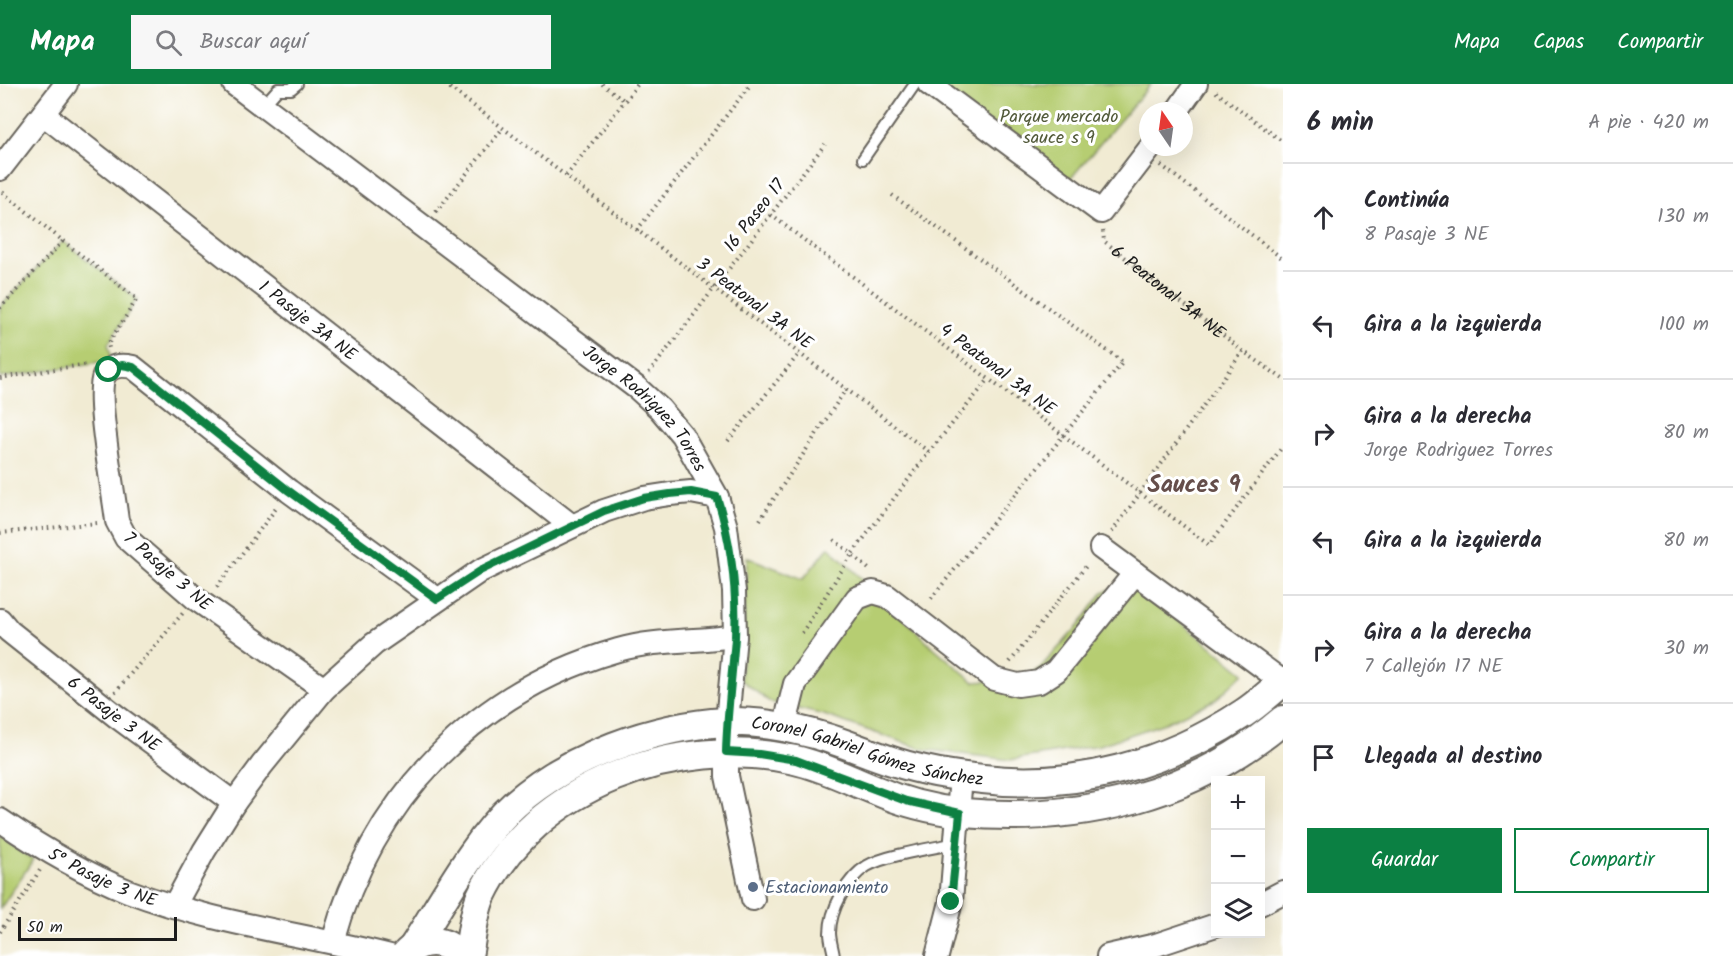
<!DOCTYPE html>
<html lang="es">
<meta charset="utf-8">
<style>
:root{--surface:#fff;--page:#f7f7f7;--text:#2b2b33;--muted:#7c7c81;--line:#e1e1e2;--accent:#0b8043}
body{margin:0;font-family:Kalam,sans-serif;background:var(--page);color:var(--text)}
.controls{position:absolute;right:18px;bottom:18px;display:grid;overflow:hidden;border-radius:0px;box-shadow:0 6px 24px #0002}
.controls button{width:54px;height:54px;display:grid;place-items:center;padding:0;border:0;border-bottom:2px solid var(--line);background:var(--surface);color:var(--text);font:30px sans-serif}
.compass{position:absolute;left:1139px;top:18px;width:54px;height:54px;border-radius:50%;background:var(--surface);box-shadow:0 6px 24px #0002;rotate:347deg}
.scale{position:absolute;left:18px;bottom:15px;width:159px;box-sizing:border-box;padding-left:6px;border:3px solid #1c1c1c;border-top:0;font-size:16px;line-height:21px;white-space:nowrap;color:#1c1c1c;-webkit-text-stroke:4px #fff;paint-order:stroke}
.stop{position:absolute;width:18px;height:18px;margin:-14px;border:4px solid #0b8043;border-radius:50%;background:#fff}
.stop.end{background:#0b8043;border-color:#fff;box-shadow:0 2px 6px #0008}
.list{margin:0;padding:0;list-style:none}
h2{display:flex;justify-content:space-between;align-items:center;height:78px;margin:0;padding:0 24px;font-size:26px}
h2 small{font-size:20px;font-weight:400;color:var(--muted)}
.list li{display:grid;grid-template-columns:39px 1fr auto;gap:18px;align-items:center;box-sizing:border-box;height:108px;padding:0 24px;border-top:2px solid var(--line)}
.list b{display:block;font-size:22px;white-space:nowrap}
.list p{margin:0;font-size:20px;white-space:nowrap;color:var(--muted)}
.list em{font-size:20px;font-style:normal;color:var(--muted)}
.actions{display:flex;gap:12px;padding:18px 24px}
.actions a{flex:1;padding:14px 0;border:2px solid var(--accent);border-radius:0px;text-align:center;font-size:21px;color:var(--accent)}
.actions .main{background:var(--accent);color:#fff}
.icon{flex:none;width:33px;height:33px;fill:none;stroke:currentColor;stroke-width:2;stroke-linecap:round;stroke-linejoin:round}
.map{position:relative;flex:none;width:1283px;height:872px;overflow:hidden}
header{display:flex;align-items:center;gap:36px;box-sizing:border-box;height:84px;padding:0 30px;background:var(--accent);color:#fff}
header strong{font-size:28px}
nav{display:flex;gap:33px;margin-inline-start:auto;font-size:21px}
.search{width:420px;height:54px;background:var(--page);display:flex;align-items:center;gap:15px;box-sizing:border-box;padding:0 21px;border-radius:0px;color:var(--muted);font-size:22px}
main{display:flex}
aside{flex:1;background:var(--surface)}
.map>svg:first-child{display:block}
</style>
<header>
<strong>Mapa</strong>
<div class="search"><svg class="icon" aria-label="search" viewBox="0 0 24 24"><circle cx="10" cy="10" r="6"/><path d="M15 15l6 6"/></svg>Buscar aquí</div>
<nav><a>Mapa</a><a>Capas</a><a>Compartir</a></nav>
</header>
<main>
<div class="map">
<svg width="1283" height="872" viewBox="0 0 1283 872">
<rect width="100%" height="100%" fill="#fff"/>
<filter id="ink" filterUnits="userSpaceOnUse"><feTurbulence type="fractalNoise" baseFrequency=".0167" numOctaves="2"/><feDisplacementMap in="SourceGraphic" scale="12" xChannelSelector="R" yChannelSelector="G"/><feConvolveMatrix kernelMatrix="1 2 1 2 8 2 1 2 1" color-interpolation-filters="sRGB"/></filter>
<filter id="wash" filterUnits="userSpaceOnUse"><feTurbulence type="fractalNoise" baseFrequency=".008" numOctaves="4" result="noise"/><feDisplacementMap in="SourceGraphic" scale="24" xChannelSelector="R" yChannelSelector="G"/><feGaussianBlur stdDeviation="1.35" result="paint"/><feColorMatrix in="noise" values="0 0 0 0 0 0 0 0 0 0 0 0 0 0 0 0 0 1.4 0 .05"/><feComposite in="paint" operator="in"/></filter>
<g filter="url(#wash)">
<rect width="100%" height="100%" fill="#f1ebd3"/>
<path fill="#b6cd72" stroke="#697447" stroke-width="1.5" d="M 937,0 L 1151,0 L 1065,101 Z
M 63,157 L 137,215 L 108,260 L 112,276 L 0,294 L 0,223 Z
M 829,463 L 932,562 L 974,598 L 1023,595 L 1041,583 L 1080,540 L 1103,508 L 1131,498 L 1244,589 L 1215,616 L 1165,639 L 1100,661 L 1010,676 L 922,665 L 824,631 L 770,618 L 741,596 L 747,473 L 803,495 Z
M 0,752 L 33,776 L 0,825 Z"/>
</g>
<g filter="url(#ink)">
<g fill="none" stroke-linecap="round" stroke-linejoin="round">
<g stroke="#67645c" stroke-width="14">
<path id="service" d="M 263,22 L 278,5 L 291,5 L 297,0
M 863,75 L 915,0
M 834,872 C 833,865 830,856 830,849 C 830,826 847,794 867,782 C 886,771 933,764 957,759"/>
</g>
<g stroke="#67645c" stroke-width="26">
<g id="minor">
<path id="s2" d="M 234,0 L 637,304 L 660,325 L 682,351 L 717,413 L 726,443 L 734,507 L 735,552 L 727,638 L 727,692 L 753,815"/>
<path d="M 929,0 L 1101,128 L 1151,63"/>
<path d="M 1177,27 L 1196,0"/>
<path id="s3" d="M 43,30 L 572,442"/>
<path d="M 0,85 L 66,0"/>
<path d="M 1101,464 L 1283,598"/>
<path id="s4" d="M 0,536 L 9,547 L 116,632 L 234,719"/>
<path d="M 324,605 L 196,515 L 126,454 L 117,437 C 114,409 95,312 104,292 C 110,280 123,281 133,283 L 289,407 L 437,515"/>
<path d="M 784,644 L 795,600 L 857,514 L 873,508 L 887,512 L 994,595 L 1018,601 L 1039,598 L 1056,587 L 1135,489"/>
<path id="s5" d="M 0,736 C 41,764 81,788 128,807 C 212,839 303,850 390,872"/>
<path d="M 1260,820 L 1283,808"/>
<path d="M 174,822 L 204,767 L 234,719 L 262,681 L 324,605 L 374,560 L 480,487 L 604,427 L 644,414 L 670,410 L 691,408 L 717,413"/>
<path d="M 333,858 C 372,715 475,607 618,566 C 657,555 696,558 735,552"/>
<path d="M 937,872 L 951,818 L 961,692"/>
<path d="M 1108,872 L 1156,861 L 1216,841"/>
</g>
</g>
<g stroke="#67645c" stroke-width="32">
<g id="tertiary">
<path id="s6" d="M 414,862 C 443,817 475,756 515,720 C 569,672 654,642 726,638 C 753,637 783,642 810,649 C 839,656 866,669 895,678 C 923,687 953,692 983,695 C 1075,706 1167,680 1244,629 C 1258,620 1270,608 1283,598"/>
<path d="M 405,871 C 421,853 445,854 460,872"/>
<path d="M 468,872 C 472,852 473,830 481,812 C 534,700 680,650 795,676 C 823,682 849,696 875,706 C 902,718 934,726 963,729 C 1079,739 1193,713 1283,636"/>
</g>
</g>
<g stroke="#67645c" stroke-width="4" stroke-dasharray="1.5 4.5" stroke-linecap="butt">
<path d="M 445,0 L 929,368"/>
<path d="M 602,0 L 625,17"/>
<path d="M 1216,8 L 1283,58"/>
<path d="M 1161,81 L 1283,175"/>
<path d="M 566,92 L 638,0"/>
<path d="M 892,111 L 1123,278 L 929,517"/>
<path d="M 436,128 L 503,44"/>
<path d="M 771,131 L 1209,461 L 1283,362"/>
<path d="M 637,146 L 751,0"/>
<path id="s1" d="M 1103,147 L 1104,157 L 1243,267 L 1283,295"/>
<path d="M 63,157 L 137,215 L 108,260 L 109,264"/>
<path d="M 0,224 L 63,157 L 1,107"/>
<path d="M 649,289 L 825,60"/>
<path d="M 0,294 L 88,280"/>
<path d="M 728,357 L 799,270"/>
<path d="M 760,436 L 846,305"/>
<path d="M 1112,448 L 1243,267"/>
<path d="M 0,449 L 98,439"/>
<path d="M 834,456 L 852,470 L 929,368 L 989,295"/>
<path d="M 217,503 L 277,423"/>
<path d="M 802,549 L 852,470 L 871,487"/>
<path d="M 1010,578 L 1087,481"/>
<path d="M 115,608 L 183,529"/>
<path d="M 0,848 L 40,786"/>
</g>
<use href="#service" stroke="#fff" stroke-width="10"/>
<use href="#minor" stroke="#fff" stroke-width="22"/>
<use href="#tertiary" stroke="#fff" stroke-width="28"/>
</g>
</g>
<g fill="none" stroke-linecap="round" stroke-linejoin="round" filter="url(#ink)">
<path stroke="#0b8043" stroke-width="8" d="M 109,286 L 122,281 L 133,283 L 289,407 L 437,515 L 480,487 L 604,427 L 644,414 L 670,410 L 691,408 L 717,413 C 731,457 737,507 735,554 C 732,592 727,630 726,668 L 759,670 L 796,676 L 906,717 L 960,729 L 951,818"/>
</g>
<circle fill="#5c6f8a" stroke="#fff" stroke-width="2" cx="753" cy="803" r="6"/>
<g text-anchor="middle" stroke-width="6" stroke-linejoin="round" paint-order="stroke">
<g font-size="18" fill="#525a3a" stroke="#fff">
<text x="1059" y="38">Parque mercado<tspan x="1059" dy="21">sauce s 9</tspan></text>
</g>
<g font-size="18" fill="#1c1c1c" stroke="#fff">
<text transform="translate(754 131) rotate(-52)" y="6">16 Paseo 17</text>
<text dy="6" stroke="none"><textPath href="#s1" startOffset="92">6 Peatonal 3A NE</textPath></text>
<text transform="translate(755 219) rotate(37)" y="6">3 Peatonal 3A NE</text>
<text dy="6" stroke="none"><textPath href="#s3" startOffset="336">1 Pasaje 3A NE</textPath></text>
<text transform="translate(998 285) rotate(37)" y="6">4 Peatonal 3A NE</text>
<text dy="6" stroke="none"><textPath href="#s2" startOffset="525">Jorge Rodriguez Torres</textPath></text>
<text transform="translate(168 487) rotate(41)" y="6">7 Pasaje 3 NE</text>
<text dy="6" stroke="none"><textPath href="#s4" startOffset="148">6 Pasaje 3 NE</textPath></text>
<text dy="6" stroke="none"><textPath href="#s6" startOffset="550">Coronel Gabriel Gómez Sánchez</textPath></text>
<text dy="6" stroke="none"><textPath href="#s5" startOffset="118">5° Pasaje 3 NE</textPath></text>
</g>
<g font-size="18" fill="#4e5e75" stroke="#fff" text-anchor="start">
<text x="765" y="809">Estacionamiento</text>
</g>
<g font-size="24" font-weight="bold" fill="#654e4a" stroke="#fff">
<text x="1194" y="408">Sauces 9</text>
</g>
</g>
</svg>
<div class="controls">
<button>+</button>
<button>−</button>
<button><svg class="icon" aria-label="layers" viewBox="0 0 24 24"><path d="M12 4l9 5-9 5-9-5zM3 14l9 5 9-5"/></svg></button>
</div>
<svg class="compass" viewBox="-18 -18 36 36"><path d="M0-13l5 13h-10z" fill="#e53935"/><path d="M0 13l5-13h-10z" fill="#7c7c81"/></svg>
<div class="scale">50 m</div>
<div class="stop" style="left:109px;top:286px"></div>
<div class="stop end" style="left:951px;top:818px"></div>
</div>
<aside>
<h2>6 min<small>A pie · 420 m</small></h2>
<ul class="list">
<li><svg class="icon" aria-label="ahead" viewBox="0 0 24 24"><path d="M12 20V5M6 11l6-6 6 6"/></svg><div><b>Continúa</b><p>8 Pasaje 3 NE</p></div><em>130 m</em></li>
<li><svg class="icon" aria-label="left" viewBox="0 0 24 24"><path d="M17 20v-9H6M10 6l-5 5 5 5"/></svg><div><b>Gira a la izquierda</b></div><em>100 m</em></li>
<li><svg class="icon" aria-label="right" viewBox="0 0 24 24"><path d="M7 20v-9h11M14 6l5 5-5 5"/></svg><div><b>Gira a la derecha</b><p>Jorge Rodriguez Torres</p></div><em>80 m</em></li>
<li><svg class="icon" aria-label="left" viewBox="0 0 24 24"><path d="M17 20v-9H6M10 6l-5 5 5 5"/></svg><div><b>Gira a la izquierda</b></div><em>80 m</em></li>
<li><svg class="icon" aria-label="right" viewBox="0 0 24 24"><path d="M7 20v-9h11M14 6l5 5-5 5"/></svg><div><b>Gira a la derecha</b><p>7 Callejón 17 NE</p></div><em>30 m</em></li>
<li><svg class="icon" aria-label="arrive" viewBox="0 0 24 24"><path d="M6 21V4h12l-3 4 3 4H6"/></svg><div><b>Llegada al destino</b></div></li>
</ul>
<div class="actions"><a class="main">Guardar</a><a>Compartir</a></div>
</aside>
</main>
